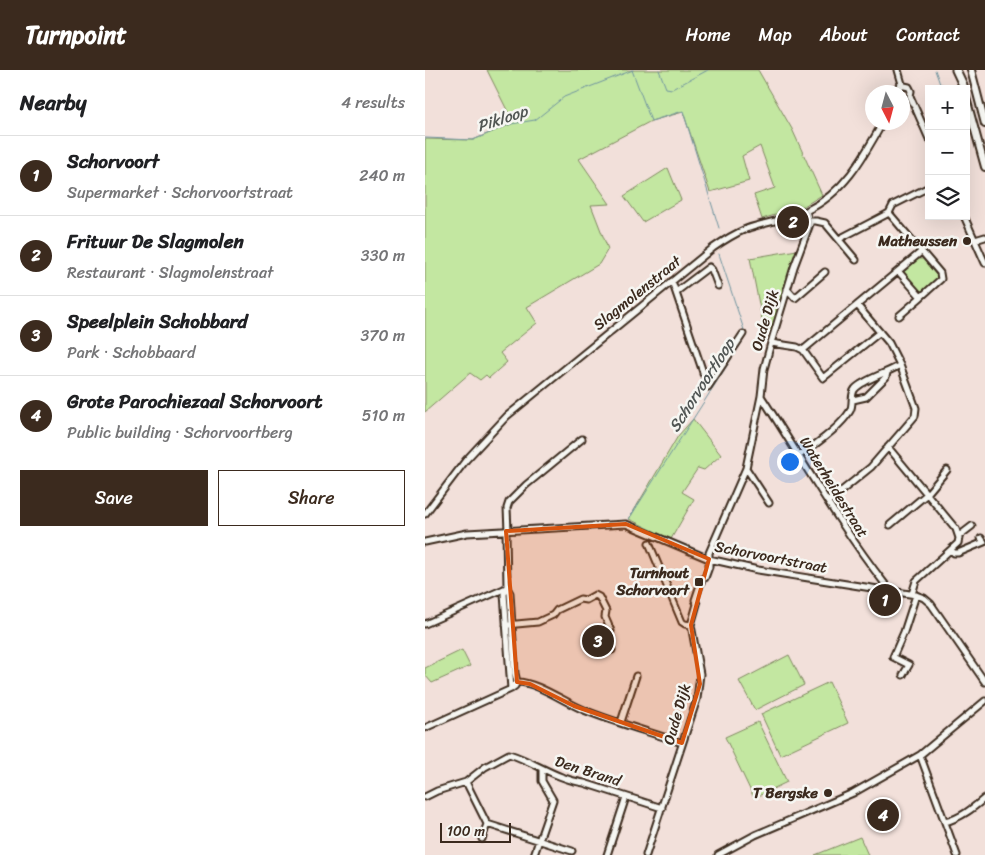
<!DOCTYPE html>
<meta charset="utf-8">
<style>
:root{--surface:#fff;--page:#f6f6f6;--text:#202124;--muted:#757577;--line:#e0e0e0;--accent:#3b2a1e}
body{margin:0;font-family:Sriracha,sans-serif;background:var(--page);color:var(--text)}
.controls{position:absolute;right:15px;top:15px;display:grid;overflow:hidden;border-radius:0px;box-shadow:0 5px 20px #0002}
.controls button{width:45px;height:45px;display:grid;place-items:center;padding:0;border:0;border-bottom:1px solid var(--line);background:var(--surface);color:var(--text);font:25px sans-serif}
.compass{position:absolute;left:440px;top:15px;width:45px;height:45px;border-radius:50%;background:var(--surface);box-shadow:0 5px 20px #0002;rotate:174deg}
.scale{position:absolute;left:15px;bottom:12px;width:71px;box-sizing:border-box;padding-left:5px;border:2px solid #3b2a1e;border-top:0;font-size:14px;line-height:18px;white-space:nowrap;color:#3b2a1e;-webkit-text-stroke:4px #f6f6f2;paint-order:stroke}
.you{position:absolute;left:364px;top:391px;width:18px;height:18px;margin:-12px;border:4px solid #fff;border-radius:50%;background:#1a73e8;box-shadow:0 0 0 8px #1a73e833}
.badge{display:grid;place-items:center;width:32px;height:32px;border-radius:50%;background:var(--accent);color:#fff;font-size:16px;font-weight:700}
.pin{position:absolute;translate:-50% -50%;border:2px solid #fff;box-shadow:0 1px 5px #0006}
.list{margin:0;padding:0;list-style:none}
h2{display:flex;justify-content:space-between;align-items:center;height:65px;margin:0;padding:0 20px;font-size:21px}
h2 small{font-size:16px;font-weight:400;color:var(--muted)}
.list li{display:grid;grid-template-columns:32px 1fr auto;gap:15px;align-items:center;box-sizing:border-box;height:80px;padding:0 20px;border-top:1px solid var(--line)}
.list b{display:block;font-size:19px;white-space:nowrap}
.list p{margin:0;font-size:16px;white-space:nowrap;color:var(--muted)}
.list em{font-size:16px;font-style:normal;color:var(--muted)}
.actions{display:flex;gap:10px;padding:15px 20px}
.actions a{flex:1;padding:11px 0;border:1px solid var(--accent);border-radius:0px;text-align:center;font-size:18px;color:var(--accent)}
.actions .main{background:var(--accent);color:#fff}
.icon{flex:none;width:28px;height:28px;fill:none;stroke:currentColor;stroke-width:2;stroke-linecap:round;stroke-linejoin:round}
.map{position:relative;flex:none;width:560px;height:785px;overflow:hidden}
header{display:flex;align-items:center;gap:30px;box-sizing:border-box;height:70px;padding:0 25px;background:var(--accent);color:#fff}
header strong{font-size:24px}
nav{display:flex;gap:28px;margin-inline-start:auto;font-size:18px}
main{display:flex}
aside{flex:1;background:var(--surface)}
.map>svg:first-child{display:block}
</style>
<header>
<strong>Turnpoint</strong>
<nav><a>Home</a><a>Map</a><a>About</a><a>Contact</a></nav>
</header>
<main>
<aside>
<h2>Nearby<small>4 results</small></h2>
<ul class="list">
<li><span class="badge">1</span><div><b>Schorvoort</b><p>Supermarket · Schorvoortstraat</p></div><em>240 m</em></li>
<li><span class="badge">2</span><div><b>Frituur De Slagmolen</b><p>Restaurant · Slagmolenstraat</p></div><em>330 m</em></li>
<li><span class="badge">3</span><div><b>Speelplein Schobbard</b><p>Park · Schobbaard</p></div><em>370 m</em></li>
<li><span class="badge">4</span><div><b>Grote Parochiezaal Schorvoort</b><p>Public building · Schorvoortberg</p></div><em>510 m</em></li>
</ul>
<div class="actions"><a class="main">Save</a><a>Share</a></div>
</aside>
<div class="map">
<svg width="560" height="785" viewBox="0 0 560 785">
<rect width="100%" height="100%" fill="#f2e0da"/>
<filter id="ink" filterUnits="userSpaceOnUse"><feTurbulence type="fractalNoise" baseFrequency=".02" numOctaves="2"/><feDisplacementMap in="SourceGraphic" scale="10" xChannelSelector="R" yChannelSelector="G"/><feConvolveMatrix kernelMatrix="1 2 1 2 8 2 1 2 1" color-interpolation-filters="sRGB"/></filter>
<g filter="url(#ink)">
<path fill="#c3e7a1" stroke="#7f8860" d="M 62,0 L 333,0 L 367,59 L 397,125 L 379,136 L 337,149 L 329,125 L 350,118 L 335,76 L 317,86 L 324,111 L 285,122 L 258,42 L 226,51 L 154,89 L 185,134 L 166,135 L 183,179 L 174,194 L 102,237 L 112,253 L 75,283 L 82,292 L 64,308 L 61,305 L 55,310 L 45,303 L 0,342 L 0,69 L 48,70 L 86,54 L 84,44 Z
M 243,98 L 256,130 L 218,152 L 199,126 Z
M 372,180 L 347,261 L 339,260 L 325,188 Z
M 493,189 L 498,189 L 512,206 L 512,211 L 498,222 C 491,220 481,209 479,202 Z
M 268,349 L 296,385 L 279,400 L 273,398 L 257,422 L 269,429 L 246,469 L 204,449 L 253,366 Z
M 37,580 L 45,596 L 7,613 L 0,605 L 0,598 Z
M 364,585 L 379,615 L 330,640 L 314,611 Z
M 404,612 L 423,653 L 355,685 L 336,644 Z
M 333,652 L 362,712 L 329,728 L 300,667 Z
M 435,767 L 443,785 L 390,785 Z"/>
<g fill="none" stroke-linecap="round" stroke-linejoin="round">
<path stroke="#70949f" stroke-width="1" d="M 207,0 L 226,51 L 258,41 L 294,158
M 234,0 L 241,18 L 247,19 L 283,0
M 510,0 L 515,14 L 522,15
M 0,68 L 48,70 L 86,54 L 110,50 L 139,27 L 208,0
M 204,449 L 321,266 L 294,184"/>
<g stroke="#3b2a1e" stroke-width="9">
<path id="minor" d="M 473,0 L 477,14
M 475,21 L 473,17 L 475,15 L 484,17 L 486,21 L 485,26 L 504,69
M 464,143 L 468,135 L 504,117
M 539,146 L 560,193
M 386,151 L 391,151 L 400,153 L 431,190
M 414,169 L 464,143 L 515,203 L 516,209 L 496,227 L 473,201
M 550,170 L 560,167
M 247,211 L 283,317 L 318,264
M 362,219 L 370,228 L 400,202
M 251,222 L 284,197 L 287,200 L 293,216
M 474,246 L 496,227
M 346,273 L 372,277 L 378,280 L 398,308 L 455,262
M 378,280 L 496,182
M 278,304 L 291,299
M 336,326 C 377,389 414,455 460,514 L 461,520
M 428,330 L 441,327 L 461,307 L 462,303
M 463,377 L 531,459 L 534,468 L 533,473 L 491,511 L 487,524
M 375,385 C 390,375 416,356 425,341 C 429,334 425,325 430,319 C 439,309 463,303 475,295
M 321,398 L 344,433
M 404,431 L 446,397 L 490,346 L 491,338 L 475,295 L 464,273 L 432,235
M 0,444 L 41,390 L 82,346 L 288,178 C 298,171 309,164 321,159 C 340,152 362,150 381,141 C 419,123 438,88 458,52
M 465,455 L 502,424 L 522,400
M 81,461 L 82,518 L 79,524 L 86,619
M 83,461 L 82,438 L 84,432 L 101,415 L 157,369
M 534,466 L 547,456
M 0,472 L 42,463 L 201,454 L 284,489 L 333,500 L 491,525 L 499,528 L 506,534 L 560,612
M 224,473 L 257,552 L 260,554 L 266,555
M 526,480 L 529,483 L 533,483 L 559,472 L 556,468
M 82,518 L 85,523 L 90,603 L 92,612 C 112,612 139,632 159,640 C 191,653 225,662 257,673
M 0,554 L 81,518
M 81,555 L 113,552 L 128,545 L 132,540 L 155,529 L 161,530 L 170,525 L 174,527 L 181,541 L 180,547 L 186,561 L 181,563 L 187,580
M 478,605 L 484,595 L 468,587 L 479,562 L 491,525
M 196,652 L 211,606
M 0,658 L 86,619 L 90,616 L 92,612
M 495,685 L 532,785
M 41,712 L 62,754 L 147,781
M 0,727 L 12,721 L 41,712 L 60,697 L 84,684 C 110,692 131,709 159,713 L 237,738
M 520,752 C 536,748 548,738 560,728
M 57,769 L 62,754
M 109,785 L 128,730 L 117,711 L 117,699
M 182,785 L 201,727
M 221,785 L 272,629 L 275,604 L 266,555 L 272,534 L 270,530 L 277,509 L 280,508 L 284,497 L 284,483 L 321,398 L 336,326 L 339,299 L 346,273 L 369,197 L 385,154 L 381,141
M 293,785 L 330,765 L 428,723 L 495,685 L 560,631"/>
</g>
<g stroke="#3b2a1e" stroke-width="10">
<path id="major" d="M 546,0 L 560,54
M 541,28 L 560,97"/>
</g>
<g stroke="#3b2a1e" stroke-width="11">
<path id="highway" d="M 531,0 L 538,15"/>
</g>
<use href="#minor" stroke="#f6f6f2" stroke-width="5"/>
<use href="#major" stroke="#f6f6f2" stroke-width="6"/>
<use href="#highway" stroke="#f6f6f2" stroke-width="7"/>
</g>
</g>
<path fill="#d7540e" fill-opacity="0.2" stroke="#d7540e" stroke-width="4" stroke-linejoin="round" d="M 201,454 L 284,489 L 266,555 L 275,614 L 257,673 L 149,636 L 105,614 L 92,612 L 81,461 Z"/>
<g fill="#3b2a1e" stroke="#f6f6f2" stroke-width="2">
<circle cx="542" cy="171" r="5"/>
<rect x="269" y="507" width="10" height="10" rx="2.5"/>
<circle cx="403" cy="723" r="5"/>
</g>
<g text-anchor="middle" stroke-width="5" stroke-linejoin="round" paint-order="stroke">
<g font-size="15" font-weight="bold" fill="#3b2a1e" stroke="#f6f6f2" text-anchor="end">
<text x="532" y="176">Matheussen</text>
<text x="264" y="508">Turnhout<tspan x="264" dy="17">Schorvoort</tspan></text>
<text x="393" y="728">T Bergske</text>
</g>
<g font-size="15" fill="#3b2a1e" stroke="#f6f6f2">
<text transform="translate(212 223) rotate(-39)" y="5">Slagmolenstraat</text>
<text transform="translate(340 250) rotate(-74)" y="5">Oude Dijk</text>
<text transform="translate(409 417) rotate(58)" y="5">Waterheidestraat</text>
<text transform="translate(346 487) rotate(11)" y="5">Schorvoortstraat</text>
<text transform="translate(252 644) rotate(-74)" y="5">Oude Dijk</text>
<text transform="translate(163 701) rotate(18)" y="5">Den Brand</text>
</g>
<g font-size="16" font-style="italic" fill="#515654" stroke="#f6f6f2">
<text transform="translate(77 48) rotate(-18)" y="6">Pikloop</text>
<text transform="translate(276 315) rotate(-57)" y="6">Schorvoortloop</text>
</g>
</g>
</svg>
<div class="controls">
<button>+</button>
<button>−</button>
<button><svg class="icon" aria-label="layers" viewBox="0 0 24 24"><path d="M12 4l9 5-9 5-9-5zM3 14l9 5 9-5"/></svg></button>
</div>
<svg class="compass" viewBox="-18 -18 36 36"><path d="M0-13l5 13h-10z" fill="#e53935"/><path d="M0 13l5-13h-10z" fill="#757577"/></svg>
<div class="scale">100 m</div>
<div class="you"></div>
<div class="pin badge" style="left:460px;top:530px">1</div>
<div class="pin badge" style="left:368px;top:152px">2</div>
<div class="pin badge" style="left:173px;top:571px">3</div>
<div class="pin badge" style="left:458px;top:745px">4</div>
</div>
</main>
